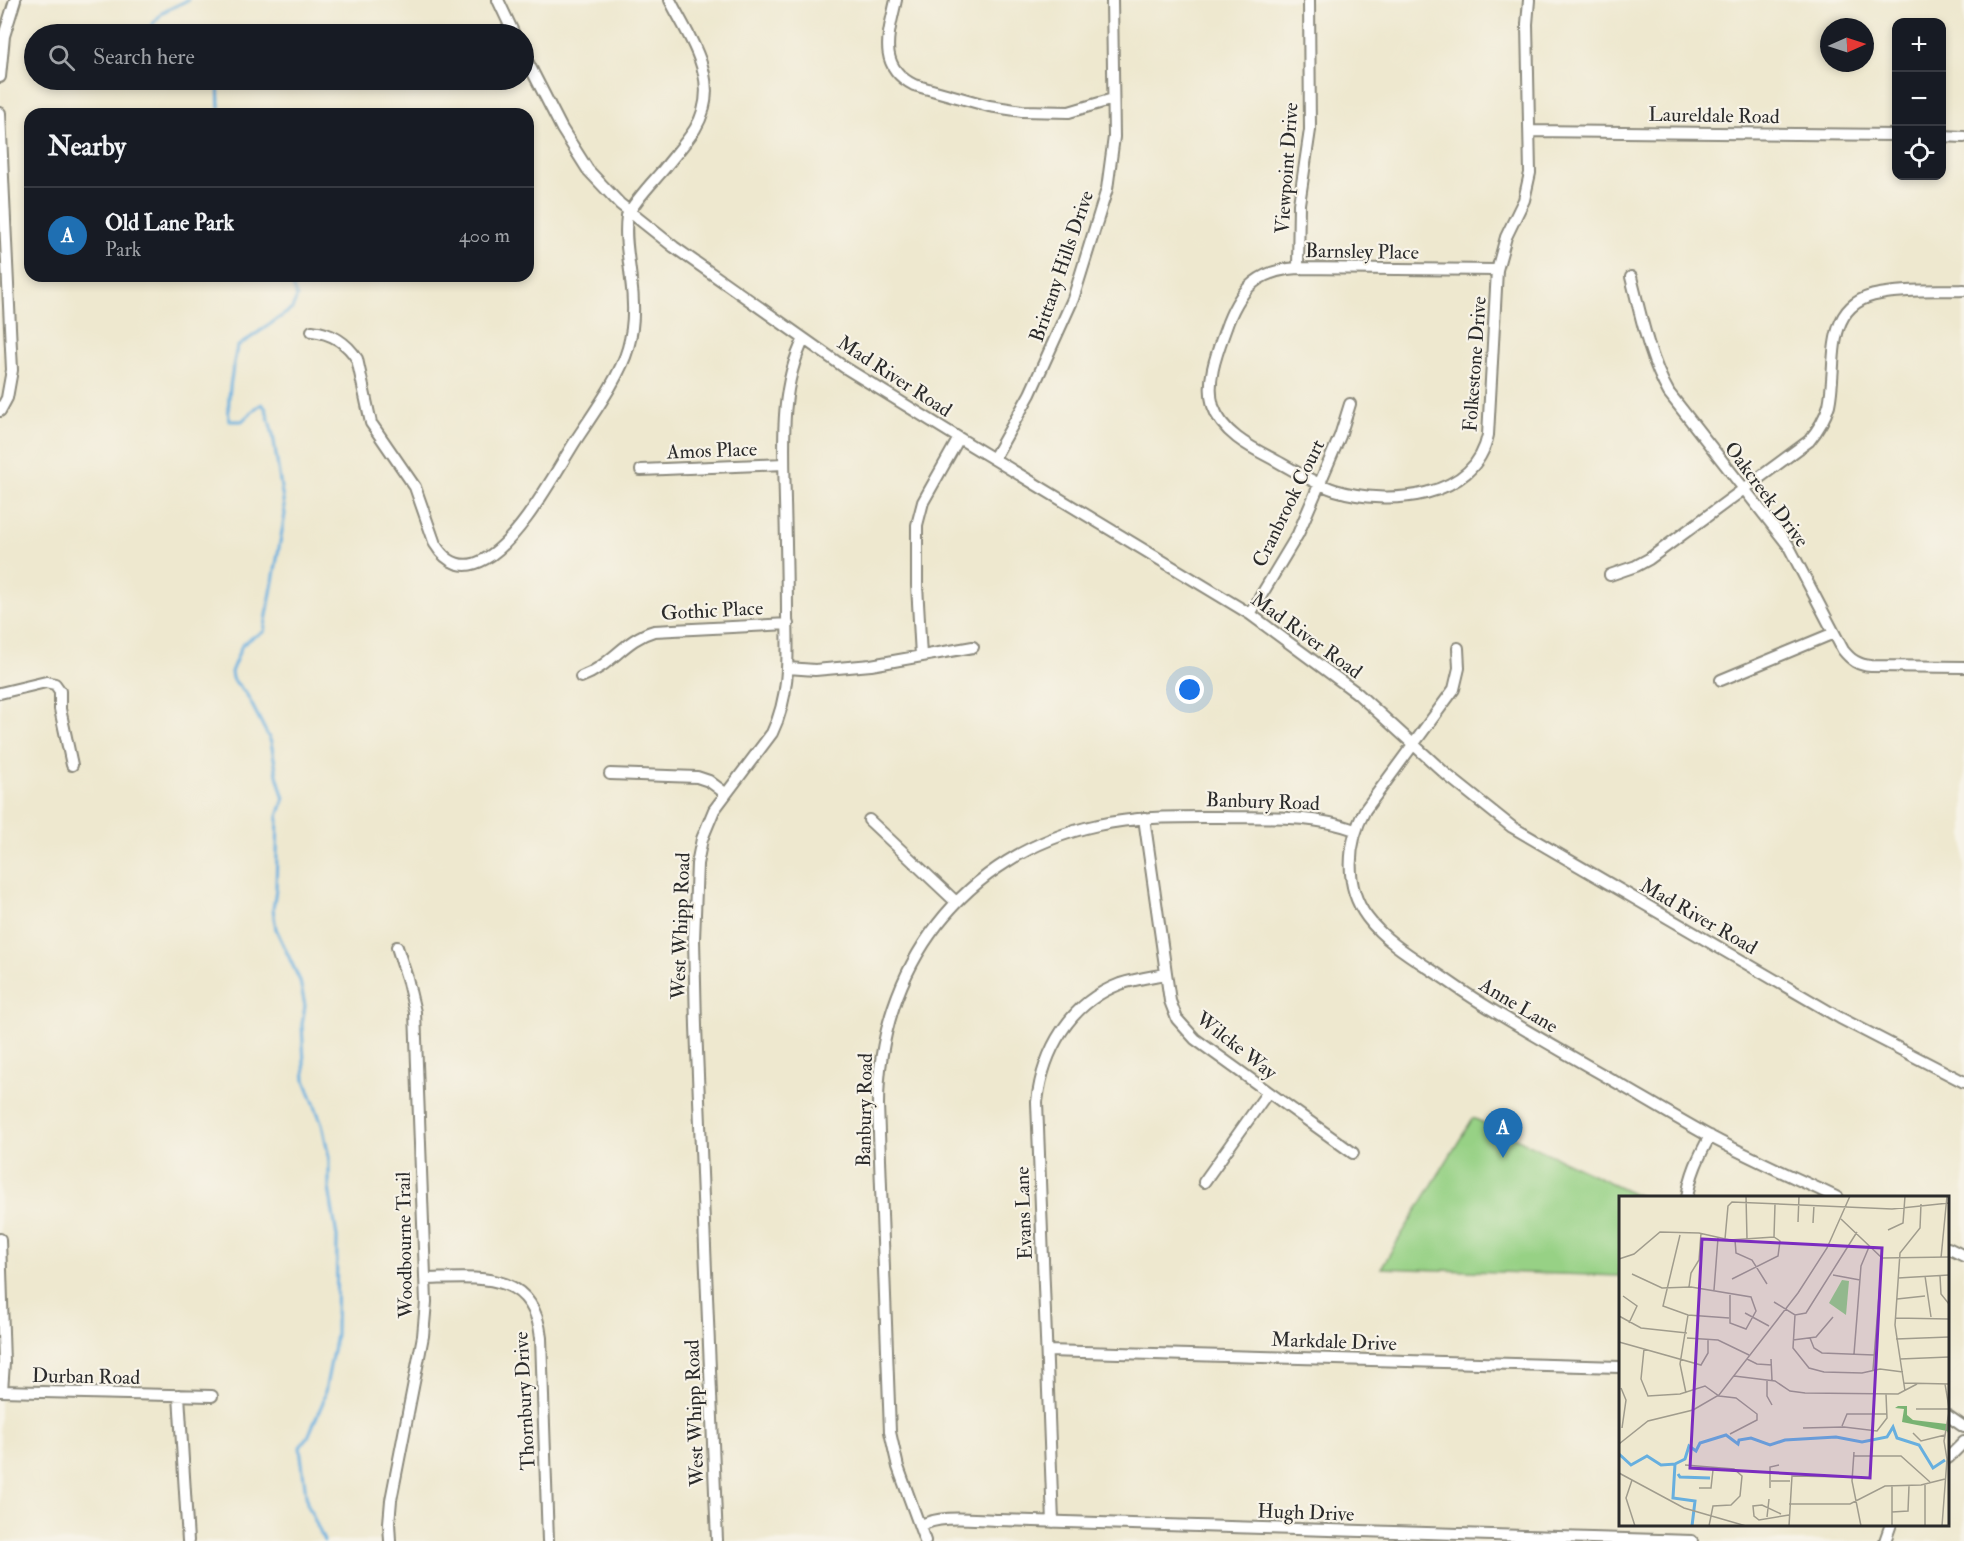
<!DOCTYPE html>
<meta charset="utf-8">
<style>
:root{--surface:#171b24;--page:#20242c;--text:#f1f3f6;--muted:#9ea1a6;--line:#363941;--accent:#1f6fb2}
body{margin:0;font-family:"IM FELL Double Pica",serif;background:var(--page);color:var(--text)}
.controls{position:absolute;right:18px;top:18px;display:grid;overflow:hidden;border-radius:12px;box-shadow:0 3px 9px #0003}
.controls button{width:54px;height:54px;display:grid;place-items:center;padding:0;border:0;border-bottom:2px solid var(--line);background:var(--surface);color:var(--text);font:30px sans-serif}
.compass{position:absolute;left:1820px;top:18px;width:54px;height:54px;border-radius:50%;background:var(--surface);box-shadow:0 3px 9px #0003;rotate:87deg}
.you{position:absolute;left:1190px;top:690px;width:21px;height:21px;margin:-15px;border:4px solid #fff;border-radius:50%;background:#1a73e8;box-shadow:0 0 0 9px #1a73e833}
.badge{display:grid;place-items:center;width:39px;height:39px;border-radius:50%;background:var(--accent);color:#fff;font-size:20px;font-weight:700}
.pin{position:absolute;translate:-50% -50px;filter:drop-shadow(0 2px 3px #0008)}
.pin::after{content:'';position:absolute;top:32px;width:21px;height:18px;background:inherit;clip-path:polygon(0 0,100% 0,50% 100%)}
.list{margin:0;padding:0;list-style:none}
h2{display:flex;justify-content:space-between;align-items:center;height:78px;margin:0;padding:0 24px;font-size:26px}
h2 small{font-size:20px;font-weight:400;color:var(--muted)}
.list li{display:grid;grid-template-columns:39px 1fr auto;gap:18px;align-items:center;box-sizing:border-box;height:96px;padding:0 24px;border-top:2px solid var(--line)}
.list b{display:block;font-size:22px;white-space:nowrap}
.list p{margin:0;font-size:20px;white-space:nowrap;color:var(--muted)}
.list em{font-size:20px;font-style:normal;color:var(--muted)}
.icon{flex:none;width:33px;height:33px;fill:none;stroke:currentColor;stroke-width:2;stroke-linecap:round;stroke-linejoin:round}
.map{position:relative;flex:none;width:1964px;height:1541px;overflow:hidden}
.search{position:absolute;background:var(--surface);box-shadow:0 3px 9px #0003;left:24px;top:24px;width:510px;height:66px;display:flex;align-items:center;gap:15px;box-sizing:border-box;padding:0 21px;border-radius:33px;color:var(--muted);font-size:22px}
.panel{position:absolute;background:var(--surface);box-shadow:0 3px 9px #0003;left:24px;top:108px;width:510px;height:174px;border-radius:18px}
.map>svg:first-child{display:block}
</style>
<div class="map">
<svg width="1964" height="1541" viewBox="0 0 1964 1541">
<rect width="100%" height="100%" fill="#f7f3e8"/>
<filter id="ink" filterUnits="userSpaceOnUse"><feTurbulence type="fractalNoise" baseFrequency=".0167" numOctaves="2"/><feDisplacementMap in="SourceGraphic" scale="12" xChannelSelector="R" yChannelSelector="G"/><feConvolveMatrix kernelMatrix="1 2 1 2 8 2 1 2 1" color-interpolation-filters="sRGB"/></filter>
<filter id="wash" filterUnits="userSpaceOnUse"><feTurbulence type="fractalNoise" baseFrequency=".008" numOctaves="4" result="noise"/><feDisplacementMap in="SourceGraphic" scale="24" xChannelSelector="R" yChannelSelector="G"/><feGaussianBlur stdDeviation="1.35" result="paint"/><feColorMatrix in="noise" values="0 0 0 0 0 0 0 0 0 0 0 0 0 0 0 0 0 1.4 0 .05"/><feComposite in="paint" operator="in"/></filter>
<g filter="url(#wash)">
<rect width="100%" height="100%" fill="#eee8cf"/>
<path fill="#97d185" stroke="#617e58" stroke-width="1.5" d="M 1473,1118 L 1641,1197 L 1620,1198 L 1620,1276 L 1381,1268 Z"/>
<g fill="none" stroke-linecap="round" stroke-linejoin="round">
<path stroke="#67afdf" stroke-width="3" d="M 152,34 L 151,26 L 163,12 L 188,0
M 218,80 L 219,107 L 222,114
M 289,276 L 297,297 L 292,309 L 237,347 C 232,372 227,396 229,421 L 242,421 L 257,407 L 262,404 L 266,409 L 273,435 L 285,514 L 264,632 L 253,637 L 242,645 L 231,672 L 232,678 L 247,695 L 271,742 L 277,775 L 284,799 L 278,816 L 276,889 L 273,909 L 276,929 L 300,981 L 305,1006 L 302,1024 L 305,1080 L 322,1124 L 329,1157 L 329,1188 L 337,1237 L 336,1335 L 323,1402 L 308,1437 L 300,1447 L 307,1503 L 324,1541"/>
</g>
</g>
<g filter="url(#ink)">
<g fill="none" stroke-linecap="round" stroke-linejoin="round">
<g stroke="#8c8a7d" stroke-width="14">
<path id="minor" d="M 498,0 L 514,34
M 896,0 C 889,33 876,66 914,85 L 989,106 L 1022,111 L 1069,112 L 1113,99
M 524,55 L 562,129 L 588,170 L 620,204 L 674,247 L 844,367 L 959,438 L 1250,614 L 1357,693 L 1447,775 L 1512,827 L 1840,1018 L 1964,1082
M 0,77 L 4,36 L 15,0
M 0,113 L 12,370 L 7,398 L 0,411
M 1530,131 L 1896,135
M 1942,136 L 1964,137
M 1298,268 L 1299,204 L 1310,130 L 1309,0
M 1497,270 L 1298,268 C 1259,270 1242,287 1228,322 C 1219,348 1205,379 1213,406 C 1222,433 1250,447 1273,459 C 1293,470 1313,483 1335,490 C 1387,506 1475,500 1488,435 L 1497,270 L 1506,237 L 1524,200 L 1530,173 L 1527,24 L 1529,0
M 1631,277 C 1641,316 1649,358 1669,393 L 1788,545 L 1843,650 C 1851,660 1858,665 1871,666 L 1964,667
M 312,331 C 331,333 347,343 357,359 L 371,423 L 415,487 L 435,544 C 447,564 464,571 485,559 C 520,540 555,473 576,440 C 593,414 620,377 628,348 C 634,327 634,301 631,280 C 629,258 624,238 627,216 C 636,199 651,184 664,169 C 674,156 686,143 695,129 C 723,82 691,42 670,0
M 994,458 L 1030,394 L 1073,299 L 1107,189 L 1114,137 L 1112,0
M 641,470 L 784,464
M 1610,575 L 1636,566 L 1649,559 L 1809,441 C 1818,430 1825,419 1829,405 C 1838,363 1822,303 1880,294 C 1907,289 1937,291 1964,290
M 1250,614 L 1298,534 L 1340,436 L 1350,404
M 1458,648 L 1459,668 L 1454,689 L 1365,810 C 1347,843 1344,886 1367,917 C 1387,944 1419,961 1445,979 C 1492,1012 1543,1040 1593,1069 C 1632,1091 1671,1115 1711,1137 C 1752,1159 1796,1178 1838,1198
M 921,656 L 917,585 L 917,525 L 923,502 L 959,438
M 788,668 L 815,670 L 871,665 L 973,647
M 581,677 C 611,666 625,639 654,631 L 788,624
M 1721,680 L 1834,633
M 0,693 L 46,682 L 55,684 L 60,691 L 60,709 L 72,765
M 610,774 L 697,777 L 709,781 L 725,793
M 1144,818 L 1170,1001 L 1177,1019 L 1195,1039 L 1353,1153
M 869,820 L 956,902
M 1204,1182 L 1268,1092
M 1687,1198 C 1690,1175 1699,1156 1710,1136
M 0,1239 L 4,1363 L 2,1391
M 1948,1248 L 1964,1256
M 425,1279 C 477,1278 534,1269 541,1338 L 548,1541
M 1047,1351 L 1620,1367
M 0,1391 L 212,1396
M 179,1395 L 188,1541
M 1948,1416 L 1964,1427
M 1948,1458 L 1964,1442
M 1053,1522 L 1037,1102 C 1043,1050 1070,1003 1120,984 C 1135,979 1150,977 1165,974
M 920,1526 C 940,1514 976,1520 999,1520 L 1692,1541
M 390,1541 L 389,1523 L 391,1500 L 423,1336 L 426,1302 L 415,1012 L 407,978 L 397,947
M 717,1541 L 696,1026 L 694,939 L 697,864 L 702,839 L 714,810 L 772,733 C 790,696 788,656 787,616 C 787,578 786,540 785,501 C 784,448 779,388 804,339
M 925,1541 L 898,1467 L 890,1432 L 878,1105 C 878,968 963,854 1098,825 C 1138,816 1179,817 1220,817 C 1267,818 1310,814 1355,830
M 1885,1541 L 1891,1524"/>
</g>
<use href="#minor" stroke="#fff" stroke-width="10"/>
</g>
</g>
<g text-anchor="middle" stroke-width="4.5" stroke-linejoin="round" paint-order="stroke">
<g font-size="20" fill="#2b2b2b" stroke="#f7f3e8">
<text transform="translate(1714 115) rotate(1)" y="7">Laureldale Road</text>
<text transform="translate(1286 168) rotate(-86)" y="7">Viewpoint Drive</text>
<text transform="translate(1362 251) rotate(1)" y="7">Barnsley Place</text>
<text transform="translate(1061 266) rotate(-71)" y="7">Brittany Hills Drive</text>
<text transform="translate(1474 364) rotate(-86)" y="7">Folkestone Drive</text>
<text transform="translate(895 376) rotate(33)" y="7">Mad River Road</text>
<text transform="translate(712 450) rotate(-2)" y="7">Amos Place</text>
<text transform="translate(1767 494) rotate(53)" y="7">Oakcreek Drive</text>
<text transform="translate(1288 503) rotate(-64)" y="7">Cranbrook Court</text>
<text transform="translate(712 610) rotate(-3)" y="7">Gothic Place</text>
<text transform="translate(1307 635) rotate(36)" y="7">Mad River Road</text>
<text transform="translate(1263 801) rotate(2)" y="7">Banbury Road</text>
<text transform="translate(1699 916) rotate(30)" y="7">Mad River Road</text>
<text transform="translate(680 926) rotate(-88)" y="7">West Whipp Road</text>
<text transform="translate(1519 1005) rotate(31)" y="7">Anne Lane</text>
<text transform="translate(1237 1045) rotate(38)" y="7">Wilcke Way</text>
<text transform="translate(864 1110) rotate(-89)" y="7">Banbury Road</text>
<text transform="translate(1023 1213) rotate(-92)" y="7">Evans Lane</text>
<text transform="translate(404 1245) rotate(-91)" y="7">Woodbourne Trail</text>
<text transform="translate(1334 1341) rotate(2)" y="7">Markdale Drive</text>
<text transform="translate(86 1376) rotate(1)" y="7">Durban Road</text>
<text transform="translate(524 1401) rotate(-93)" y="7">Thornbury Drive</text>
<text transform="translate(694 1413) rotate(-92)" y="7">West Whipp Road</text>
<text transform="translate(1306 1512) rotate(2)" y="7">Hugh Drive</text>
</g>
</g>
<g transform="translate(1619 1196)">
<rect width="330" height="330" fill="#eee8cf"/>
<path d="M 223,84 L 230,85 L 227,119 L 210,107 Z" fill="#97d185"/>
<path d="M 279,210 L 288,210 L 288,219 L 294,224 L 328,228 L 330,213 L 330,239 L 328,235 L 283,226 L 285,213 L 276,212 Z" fill="#79b372"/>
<path fill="none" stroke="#67afdf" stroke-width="3" d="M 0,258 L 12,269 L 28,260 L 42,269 L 56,268 L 54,302 L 76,305 L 73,330M 56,268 L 66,263 L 70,250 L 77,255 L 81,247 L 107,239 L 119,248 L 120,244 L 132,242 L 151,249 L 166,244 L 217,241 L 243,246 L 268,241 L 274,231 L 278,242 L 300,249 L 314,272 L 326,264M 59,278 L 61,281 L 91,282"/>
<path fill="none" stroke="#a09c8d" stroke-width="1.5" d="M 127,0 L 128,43M 222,23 L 263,62 L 330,61M 179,26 L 180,0M 194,27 L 195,9M 269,34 L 284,27 L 286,0M 61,39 L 44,110 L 69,119 L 110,122M 155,41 L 156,8M 106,43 L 109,10 L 113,6 L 273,13 L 330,7M 116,44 L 117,57 L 133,64 L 148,88M 322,62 L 328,0M 0,63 L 15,58 L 41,36 L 80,37 L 111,44 L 155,41M 13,78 L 43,92 L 72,91 L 132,101 L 137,115 L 127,133 L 111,127 L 111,99M 214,79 L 241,84M 306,80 L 312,121M 321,80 L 322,98 L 330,108M 279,82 L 330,79M 113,83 L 159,60 L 161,45 L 155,41M 70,91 L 72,77 L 80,64 L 82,37M 95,94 L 99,42M 4,100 L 18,110 L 10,127M 278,103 L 306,100M 155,106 L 176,119 L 187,117 L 238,36M 126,117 L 150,130M 176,119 L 174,152 L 190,172 L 205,176 L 243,177 L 261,173 L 284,176M 0,120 L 22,132 L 68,137M 276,122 L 330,123M 68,142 L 99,144 L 130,159M 191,142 L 195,152 L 203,157 L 255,159M 277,143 L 330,141M 174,144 L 197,141 L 214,121M 0,146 L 82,169 L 89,157 L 89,143M 25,153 L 22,183 L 29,200 L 61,198 L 86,190 L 100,200 L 117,202 L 138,218 L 138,224 L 111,238M 235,158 L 242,70 L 250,51M 128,163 L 138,168 L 153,169M 152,163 L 153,184M 281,163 L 330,161M 254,174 L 263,62M 115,180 L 156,185 L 171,195 L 186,197 L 279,198 L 298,188M 148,184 L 148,200 L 153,209M 285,187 L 330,188M 326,188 L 330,212M 2,192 L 7,204 L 3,232M 286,195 L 276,129 L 281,57 L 301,32 L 302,8M 67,197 L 61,168 L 69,119M 297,213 L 330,213M 223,230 L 228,218 L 268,218M 184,232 L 225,231 L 258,235 L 268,222 L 267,198M 294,237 L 302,245 L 326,239M 0,248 L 29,225 L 74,214 L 100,199 L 179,97 L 208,52 L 231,0M 235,256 L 233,285 L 242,330M 235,260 L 282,260 L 311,286M 66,269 L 115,273 L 123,280 L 121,300 L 112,309 L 94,310 L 90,330M 0,277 L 65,312 L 127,330M 13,284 L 7,302 L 16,330M 152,285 L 171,285M 306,288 L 306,330M 273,289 L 273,330M 80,292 L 92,292 L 94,274M 151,292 L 151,271 L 160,269M 170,308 L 231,308 L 266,290 L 302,289 L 326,283M 273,316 L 289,315 L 290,290M 162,318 L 143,309 L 134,310 L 135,320 L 140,324 L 170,319M 148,321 L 150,303M 170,330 L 173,280 L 233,281M 323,330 L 328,263 L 325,245 L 330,216"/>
<path fill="#7b2cbf" fill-opacity="0.15" stroke="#7b2cbf" stroke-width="3" d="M 83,43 L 263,52 L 251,282 L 71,272 Z"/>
<rect width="330" height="330" fill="none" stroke="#2b2b2b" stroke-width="3"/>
</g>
</svg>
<div class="controls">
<button>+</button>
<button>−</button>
<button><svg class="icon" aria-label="locate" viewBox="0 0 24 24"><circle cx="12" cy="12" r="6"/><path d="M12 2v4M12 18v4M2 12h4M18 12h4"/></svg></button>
</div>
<svg class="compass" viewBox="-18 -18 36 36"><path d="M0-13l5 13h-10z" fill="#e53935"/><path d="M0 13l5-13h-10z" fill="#9ea1a6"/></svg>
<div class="you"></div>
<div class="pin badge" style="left:1503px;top:1158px">A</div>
<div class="search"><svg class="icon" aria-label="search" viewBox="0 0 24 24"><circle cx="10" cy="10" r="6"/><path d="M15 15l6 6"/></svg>Search here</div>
<section class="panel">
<h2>Nearby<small></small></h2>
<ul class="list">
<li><span class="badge">A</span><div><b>Old Lane Park</b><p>Park</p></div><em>400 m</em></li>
</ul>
</section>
</div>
